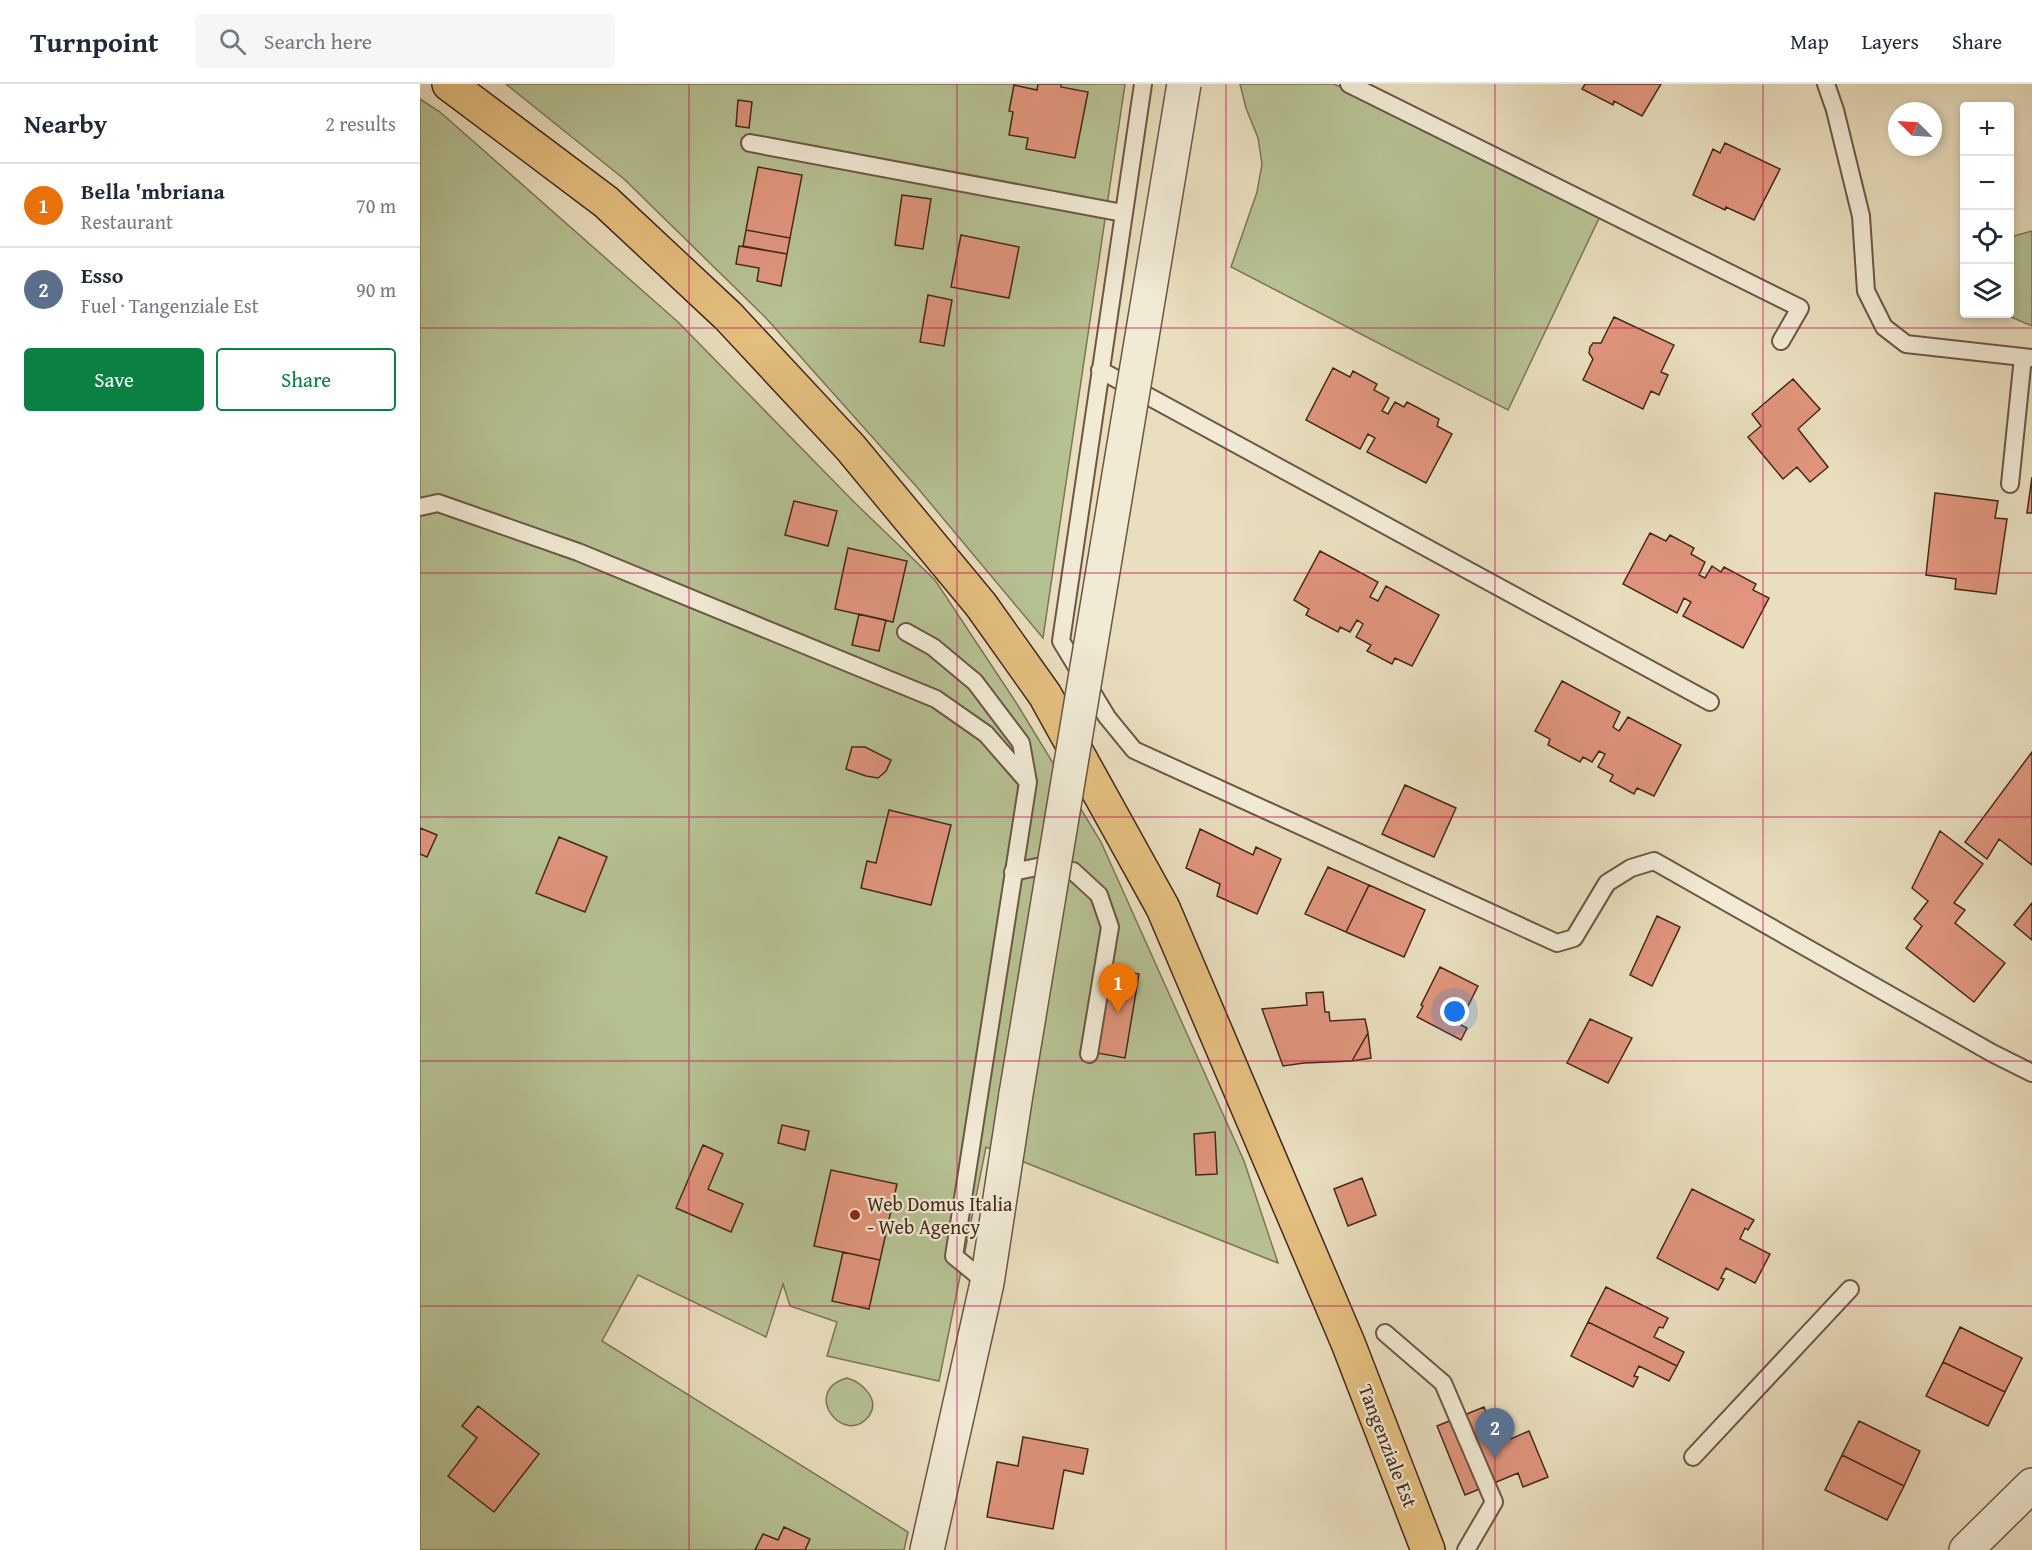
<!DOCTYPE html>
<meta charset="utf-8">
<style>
:root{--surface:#fff;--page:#f6f6f7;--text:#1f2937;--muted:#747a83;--line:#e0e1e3;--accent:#0b8043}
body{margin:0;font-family:"Gentium Book Plus",serif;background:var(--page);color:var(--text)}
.controls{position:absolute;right:18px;top:18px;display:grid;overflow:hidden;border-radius:6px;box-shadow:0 3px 9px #0003}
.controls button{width:54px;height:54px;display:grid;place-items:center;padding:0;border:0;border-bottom:2px solid var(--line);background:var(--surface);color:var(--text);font:30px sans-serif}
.compass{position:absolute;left:1468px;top:18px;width:54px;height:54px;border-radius:50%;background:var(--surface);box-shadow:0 3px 9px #0003;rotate:294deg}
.you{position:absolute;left:1035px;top:928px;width:21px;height:21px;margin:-15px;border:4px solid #fff;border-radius:50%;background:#1a73e8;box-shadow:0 0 0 9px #1a73e833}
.badge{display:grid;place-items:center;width:39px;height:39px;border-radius:50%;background:var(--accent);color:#fff;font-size:20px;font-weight:700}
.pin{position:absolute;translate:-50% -50px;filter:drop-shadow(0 2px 3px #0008)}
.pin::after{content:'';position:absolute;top:32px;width:21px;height:18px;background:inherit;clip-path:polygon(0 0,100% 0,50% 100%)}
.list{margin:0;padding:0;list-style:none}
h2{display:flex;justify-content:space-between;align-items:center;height:78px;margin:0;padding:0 24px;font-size:26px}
h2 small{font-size:20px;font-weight:400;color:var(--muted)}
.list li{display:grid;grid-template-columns:39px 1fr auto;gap:18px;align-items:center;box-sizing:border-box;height:84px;padding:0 24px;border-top:2px solid var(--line)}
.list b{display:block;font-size:22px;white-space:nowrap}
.list p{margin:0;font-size:20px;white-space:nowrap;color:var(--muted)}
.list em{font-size:20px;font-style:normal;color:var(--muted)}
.actions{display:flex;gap:12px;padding:18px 24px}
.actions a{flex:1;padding:14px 0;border:2px solid var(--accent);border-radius:6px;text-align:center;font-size:21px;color:var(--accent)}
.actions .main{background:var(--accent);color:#fff}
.icon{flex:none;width:33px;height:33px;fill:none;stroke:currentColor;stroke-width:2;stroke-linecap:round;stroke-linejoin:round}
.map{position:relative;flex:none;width:1612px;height:1466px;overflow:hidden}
header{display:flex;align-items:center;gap:36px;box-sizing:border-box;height:84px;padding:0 30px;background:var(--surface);border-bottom:2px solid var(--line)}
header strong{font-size:28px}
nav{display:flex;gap:33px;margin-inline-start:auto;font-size:21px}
.search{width:420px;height:54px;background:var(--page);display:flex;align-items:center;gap:15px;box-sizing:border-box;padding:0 21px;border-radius:6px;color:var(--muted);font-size:22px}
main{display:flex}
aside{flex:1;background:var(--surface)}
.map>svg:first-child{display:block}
</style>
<header>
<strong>Turnpoint</strong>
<div class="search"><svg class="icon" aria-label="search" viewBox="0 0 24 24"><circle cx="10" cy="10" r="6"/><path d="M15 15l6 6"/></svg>Search here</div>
<nav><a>Map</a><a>Layers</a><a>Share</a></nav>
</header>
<main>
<aside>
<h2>Nearby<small>2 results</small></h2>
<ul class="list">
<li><span class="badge" style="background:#e8710a">1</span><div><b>Bella 'mbriana</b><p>Restaurant</p></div><em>70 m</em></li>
<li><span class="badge" style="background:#5c6f8a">2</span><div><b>Esso</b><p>Fuel · Tangenziale Est</p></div><em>90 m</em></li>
</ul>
<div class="actions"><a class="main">Save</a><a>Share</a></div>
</aside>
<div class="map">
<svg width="1612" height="1466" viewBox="0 0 1612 1466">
<rect width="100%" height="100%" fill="#e9debe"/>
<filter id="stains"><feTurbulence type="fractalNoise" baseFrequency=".00333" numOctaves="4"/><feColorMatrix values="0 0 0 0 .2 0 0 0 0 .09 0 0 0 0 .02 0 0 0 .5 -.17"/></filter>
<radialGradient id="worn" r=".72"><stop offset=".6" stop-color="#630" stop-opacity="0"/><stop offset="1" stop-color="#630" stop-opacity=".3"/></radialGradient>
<path fill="#b6c192" stroke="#7e7457" stroke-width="1.5" d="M 86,0 L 705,0 L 623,554 L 496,402 L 346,234 L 204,95 Z
M 820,0 L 914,0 L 1181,130 L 1088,326 L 811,183 L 837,108 L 842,80 L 838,54 L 826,24 Z
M 0,15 L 20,28 L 258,238 L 435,419 L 515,496 L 597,620 L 681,758 L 824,1077 L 858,1179 L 566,1063 L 519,1297 L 407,1272 L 417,1238 L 370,1222 L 363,1200 L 346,1253 L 218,1191 L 182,1257 L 488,1448 L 484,1466 L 0,1466 Z
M 1612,147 L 1612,242 L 1584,230 L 1590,230 L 1590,153 Z
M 427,1294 C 441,1298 461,1315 449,1332 C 424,1364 380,1307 427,1294 Z"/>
<path fill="#e0957c" stroke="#45281c" stroke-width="1.5" d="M 618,0 L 641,0 L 641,3 L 668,8 L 655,74 L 606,65 L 608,54 L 589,51 L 593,28 L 589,27 L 594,1 L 617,6 Z
M 1165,0 L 1241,0 L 1222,32 L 1194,17 L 1193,21 L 1162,5 Z
M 318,16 L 332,18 L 329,44 L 316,42 Z
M 1305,59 L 1360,85 L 1334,136 L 1306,123 L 1305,126 L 1273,111 L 1293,65 L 1300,69 Z
M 338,83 L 382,91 L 370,154 L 326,146 Z
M 482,111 L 511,115 L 503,165 L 475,161 Z
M 326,146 L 370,154 L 367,170 L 323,162 Z
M 541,151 L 599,163 L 589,214 L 531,203 Z
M 319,162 L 367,170 L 361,202 L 337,197 L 339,184 L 316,180 Z
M 508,211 L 532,216 L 524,262 L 500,258 Z
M 1194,233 L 1254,261 L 1241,288 L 1248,291 L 1239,311 L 1231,307 L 1223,325 L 1163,296 L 1173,275 L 1169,269 L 1170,263 L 1173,259 L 1181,259 Z
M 913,284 L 930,293 L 933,287 L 957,300 L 954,306 L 969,314 L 962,327 L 968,330 L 975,318 L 984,323 L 987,318 L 1019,335 L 1017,342 L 1032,350 L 1006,399 L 947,368 L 955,354 L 948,350 L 940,365 L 886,336 Z
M 1373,295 L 1400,325 L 1378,345 L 1408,383 L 1390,398 L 1377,383 L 1363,395 L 1328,353 L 1341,342 L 1332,330 Z
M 1612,393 L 1612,429 L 1607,429 Z
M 1515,409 L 1578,417 L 1575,434 L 1587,435 L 1576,510 L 1535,505 L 1536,495 L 1506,491 Z
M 374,417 L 417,427 L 408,462 L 365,451 Z
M 1230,449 L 1246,457 L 1250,451 L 1274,464 L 1271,470 L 1285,478 L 1279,491 L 1285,494 L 1292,482 L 1301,488 L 1304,483 L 1336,500 L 1333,506 L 1349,514 L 1323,564 L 1263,532 L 1271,518 L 1264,514 L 1257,529 L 1203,500 Z
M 428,464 L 487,477 L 473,538 L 415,525 Z
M 900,467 L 958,498 L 950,513 L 958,517 L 966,502 L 1019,531 L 992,582 L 975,574 L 972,580 L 947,567 L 951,561 L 936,553 L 943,540 L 937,536 L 930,548 L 920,543 L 918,548 L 886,531 L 889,525 L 874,516 Z
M 439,530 L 466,536 L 459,567 L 432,561 Z
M 1142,597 L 1200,628 L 1193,643 L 1199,647 L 1208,633 L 1261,661 L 1234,712 L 1217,704 L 1214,710 L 1190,697 L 1193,691 L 1178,683 L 1185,670 L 1179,667 L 1172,678 L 1163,673 L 1160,678 L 1128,661 L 1130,655 L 1115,647 Z
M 432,663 L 445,663 L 471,676 L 466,687 L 458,694 L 446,692 L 426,685 Z
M 1612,668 L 1612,781 L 1579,755 L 1567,775 L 1545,758 Z
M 985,701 L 1036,724 L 1014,773 L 962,750 Z
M 469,726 L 531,741 L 511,821 L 441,804 L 447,777 L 456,779 Z
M 0,744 L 17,751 L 7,773 L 0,770 Z
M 780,745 L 833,771 L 836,763 L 861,775 L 837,830 L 797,812 L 800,800 L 766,784 Z
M 1520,747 L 1563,780 L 1534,819 L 1545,826 L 1535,839 L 1585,879 L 1554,918 L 1486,864 L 1502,842 L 1494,835 L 1508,817 L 1492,804 Z
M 139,753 L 187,773 L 165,828 L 116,809 Z
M 908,783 L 949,801 L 926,848 L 885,830 Z
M 949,801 L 1005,826 L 984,873 L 926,848 Z
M 1612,819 L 1612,856 L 1594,841 Z
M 1237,832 L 1260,843 L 1232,902 L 1210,891 Z
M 1020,883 L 1058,902 L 1039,940 L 1047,944 L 1041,956 L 997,933 L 1003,922 L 1001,921 Z
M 690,885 L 719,890 L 705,974 L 677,969 Z
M 903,908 L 905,928 L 909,928 L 910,937 L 945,935 L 948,949 L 932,977 L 884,979 L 863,982 L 842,925 L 887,921 L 886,909 Z
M 1170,935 L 1212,954 L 1188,999 L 1147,979 Z
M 948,949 L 951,974 L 932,977 Z
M 362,1041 L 389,1047 L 385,1066 L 358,1059 Z
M 795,1048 L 797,1090 L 776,1091 L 774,1050 Z
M 283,1061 L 303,1070 L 288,1105 L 323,1120 L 311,1148 L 256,1124 Z
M 411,1086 L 477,1100 L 460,1176 L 394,1162 Z
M 942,1094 L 956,1131 L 928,1142 L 914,1105 Z
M 1272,1105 L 1334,1136 L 1328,1146 L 1325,1144 L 1320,1155 L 1350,1170 L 1335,1199 L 1306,1184 L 1301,1194 L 1304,1195 L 1298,1206 L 1237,1174 Z
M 423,1168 L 460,1176 L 449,1225 L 412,1217 Z
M 1186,1203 L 1248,1234 L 1243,1244 L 1239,1243 L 1234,1253 L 1264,1268 L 1257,1282 L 1168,1238 Z
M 1168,1238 L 1257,1282 L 1249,1297 L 1219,1282 L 1214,1292 L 1218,1293 L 1213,1303 L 1151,1272 Z
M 1540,1243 L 1602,1274 L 1585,1308 L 1523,1278 Z
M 1523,1278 L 1585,1308 L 1568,1342 L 1506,1312 Z
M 58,1322 L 119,1370 L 74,1428 L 28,1392 L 57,1354 L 42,1342 Z
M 1064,1323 L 1079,1360 L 1109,1347 L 1128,1393 L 1103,1403 L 1098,1389 L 1045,1411 L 1017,1342 Z
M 1439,1337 L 1500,1367 L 1484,1402 L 1422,1371 Z
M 603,1353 L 668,1365 L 663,1390 L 644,1386 L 633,1445 L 567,1433 L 577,1378 L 598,1382 Z
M 1422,1371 L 1484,1402 L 1467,1436 L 1405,1406 Z
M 364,1443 L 390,1455 L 385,1466 L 335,1466 L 343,1450 L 358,1456 Z"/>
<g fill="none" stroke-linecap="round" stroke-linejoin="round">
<g stroke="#6e5644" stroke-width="20">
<path id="lane" d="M 723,0 L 641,557 L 687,633 L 714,666 L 1137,859 L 1154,854 L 1187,799 L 1211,784 L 1234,777 L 1572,969 L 1612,989
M 929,0 L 1380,224 L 1361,257
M 1406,0 L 1415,26 L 1441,132 L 1446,207 L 1464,243 L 1486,260 L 1612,274
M 330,59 L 703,129
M 680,286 L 1290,618
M 1590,400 L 1603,273
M 0,423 L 18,419 L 158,468 L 516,615 L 566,650 L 607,697
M 486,548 L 513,563 L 555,598 L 601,659 L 608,698 L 534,1172 L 567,1199
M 593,788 L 622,782 L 653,787 L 679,811 L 690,843 L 669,970
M 965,1249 L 1023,1299 L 1074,1418 L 1046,1466
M 1273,1373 L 1430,1205"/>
</g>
<g stroke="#6e5644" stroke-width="36">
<path id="street" d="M 507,1466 L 567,1199 L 596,1010
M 1546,1466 L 1612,1401"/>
</g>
<g stroke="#45281c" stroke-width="36">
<path id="primary" d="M 29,0 L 186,118 L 308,232 L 430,363 L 561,521 L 625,611 L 743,824 L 928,1259 L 1008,1466"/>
</g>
<use href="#lane" stroke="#f1ead5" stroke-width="16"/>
<use href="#street" stroke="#f1ead5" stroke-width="33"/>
<use href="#primary" stroke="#e4bf7f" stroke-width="33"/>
<g stroke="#6e5644" stroke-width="36" stroke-linecap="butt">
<path id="street-bridge" d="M 596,1010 L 764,0"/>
</g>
<use href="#street-bridge" stroke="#f1ead5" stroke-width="33"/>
</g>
<path fill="none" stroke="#c2185b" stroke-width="1.5" stroke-opacity="0.55" d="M 269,0 L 269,1466M 537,0 L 537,1466M 806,0 L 806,1466M 1075,0 L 1075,1466M 1343,0 L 1343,1466M 0,244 L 1612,244M 0,489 L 1612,489M 0,733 L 1612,733M 0,977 L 1612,977M 0,1222 L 1612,1222"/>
<circle fill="#8f2418" stroke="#f1ead5" stroke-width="2" cx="435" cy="1131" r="6"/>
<g text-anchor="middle" stroke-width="4.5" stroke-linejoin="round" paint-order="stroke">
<g font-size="20" fill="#45281c" stroke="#f1ead5" text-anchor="start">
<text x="447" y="1127">Web Domus Italia<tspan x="447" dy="23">- Web Agency</tspan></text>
</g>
<g font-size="20" fill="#45281c" stroke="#f1ead5">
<text transform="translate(968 1362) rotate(69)" y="7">Tangenziale Est</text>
</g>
</g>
<rect width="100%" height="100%" filter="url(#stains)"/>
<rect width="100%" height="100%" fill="url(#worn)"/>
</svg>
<div class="controls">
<button>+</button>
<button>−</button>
<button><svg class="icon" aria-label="locate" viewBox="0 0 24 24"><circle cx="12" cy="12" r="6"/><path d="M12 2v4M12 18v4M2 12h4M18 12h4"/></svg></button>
<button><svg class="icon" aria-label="layers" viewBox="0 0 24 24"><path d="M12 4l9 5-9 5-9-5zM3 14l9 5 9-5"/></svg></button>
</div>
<svg class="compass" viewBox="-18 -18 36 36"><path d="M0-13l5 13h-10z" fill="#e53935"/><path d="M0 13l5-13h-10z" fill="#747a83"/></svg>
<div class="you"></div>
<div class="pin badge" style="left:698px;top:929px;background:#e8710a">1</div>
<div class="pin badge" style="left:1075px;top:1374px;background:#5c6f8a">2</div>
</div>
</main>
